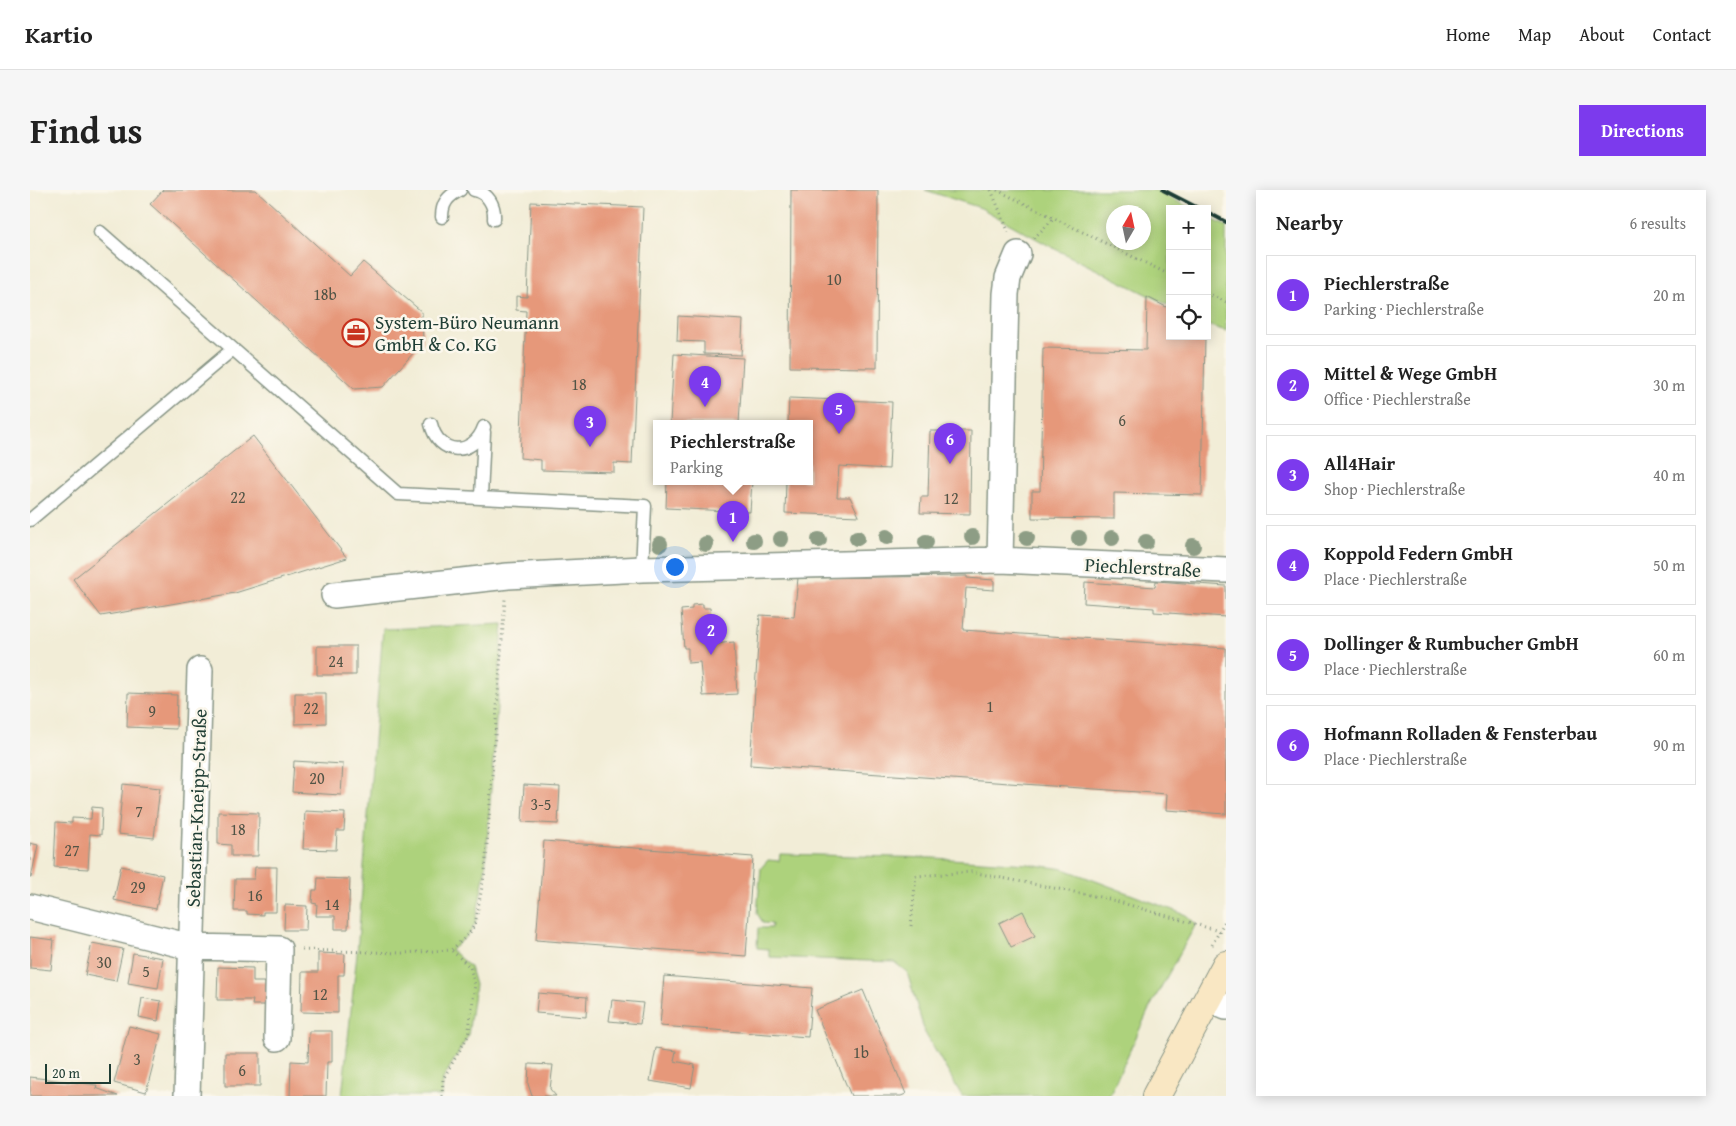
<!DOCTYPE html>
<meta charset="utf-8">
<style>
:root{--surface:#fff;--page:#f6f6f6;--text:#222;--muted:#767676;--line:#e0e0e0;--accent:#7c3aed}
body{margin:0;font-family:"Gentium Book Plus",serif;background:var(--page);color:var(--text)}
.controls{position:absolute;right:15px;top:15px;display:grid;overflow:hidden;border-radius:0px;box-shadow:0 2px 12px #0003}
.controls button{width:45px;height:45px;display:grid;place-items:center;padding:0;border:0;border-bottom:1px solid var(--line);background:var(--surface);color:var(--text);font:25px sans-serif}
.compass{position:absolute;left:1076px;top:15px;width:45px;height:45px;border-radius:50%;background:var(--surface);box-shadow:0 2px 12px #0003;rotate:9deg}
.scale{position:absolute;left:15px;bottom:12px;width:66px;box-sizing:border-box;padding-left:5px;border:2px solid #1f3d34;border-top:0;font-size:14px;line-height:18px;white-space:nowrap;color:#1f3d34;-webkit-text-stroke:4px #fbf7ec;paint-order:stroke}
.you{position:absolute;left:644px;top:376px;width:18px;height:18px;margin:-12px;border:4px solid #fff;border-radius:50%;background:#1a73e8;box-shadow:0 0 0 8px #1a73e833}
.badge{display:grid;place-items:center;width:32px;height:32px;border-radius:50%;background:var(--accent);color:#fff;font-size:16px;font-weight:700}
.pin{position:absolute;translate:-50% -41px;filter:drop-shadow(0 1px 2px #0008)}
.pin::after{content:'';position:absolute;top:26px;width:18px;height:15px;background:inherit;clip-path:polygon(0 0,100% 0,50% 100%)}
.popup{position:absolute;left:623px;top:230px;width:160px;height:65px;box-sizing:border-box;display:grid;place-content:center;border-radius:0px;background:var(--surface);filter:drop-shadow(0 1px 4px #0005);font-size:16px;white-space:nowrap;color:var(--muted)}
.popup b{font-size:19px;color:var(--text)}
.popup::after{content:'';position:absolute;left:50%;top:100%;margin-left:-10px;border:10px solid transparent;border-top-color:var(--surface)}
.list{margin:0;padding:0;list-style:none}
h2{display:flex;justify-content:space-between;align-items:center;height:65px;margin:0;padding:0 20px;font-size:21px}
h2 small{font-size:16px;font-weight:400;color:var(--muted)}
.list li{display:grid;grid-template-columns:32px 1fr auto;gap:15px;align-items:center;box-sizing:border-box;height:80px;margin:0 10px 10px;padding:0 10px;border:1px solid var(--line);border-radius:0px}
.list b{display:block;font-size:19px;white-space:nowrap}
.list p{margin:0;font-size:16px;white-space:nowrap;color:var(--muted)}
.list em{font-size:16px;font-style:normal;color:var(--muted)}
.icon{flex:none;width:28px;height:28px;fill:none;stroke:currentColor;stroke-width:2;stroke-linecap:round;stroke-linejoin:round}
.map{position:relative;flex:none;width:1196px;height:906px;overflow:hidden;border-radius:0px}
header{display:flex;align-items:center;gap:30px;box-sizing:border-box;height:70px;padding:0 25px;background:var(--surface);border-bottom:1px solid var(--line)}
header strong{font-size:24px}
nav{display:flex;gap:28px;margin-inline-start:auto;font-size:18px}
.intro{display:flex;align-items:center;justify-content:space-between;box-sizing:border-box;height:120px;padding:0 30px}
h1{margin:0;font-size:35px}
.button{padding:12px 22px;border-radius:0px;background:var(--accent);color:#fff;font-size:18px;font-weight:700}
main{display:flex;gap:30px;padding:0 30px}
aside{flex:1;background:var(--surface);border-radius:0px;box-shadow:0 2px 12px #0003}
.map>svg:first-child{display:block}
</style>
<header>
<strong>Kartio</strong>
<nav><a>Home</a><a>Map</a><a>About</a><a>Contact</a></nav>
</header>
<div class="intro"><h1>Find us</h1><a class="button">Directions</a></div>
<main>
<div class="map">
<svg width="1196" height="906" viewBox="0 0 1196 906">
<rect width="100%" height="100%" fill="#fbf7ec"/>
<filter id="ink" filterUnits="userSpaceOnUse"><feTurbulence type="fractalNoise" baseFrequency=".02" numOctaves="2"/><feDisplacementMap in="SourceGraphic" scale="10" xChannelSelector="R" yChannelSelector="G"/><feConvolveMatrix kernelMatrix="1 2 1 2 8 2 1 2 1" color-interpolation-filters="sRGB"/></filter>
<filter id="wash" filterUnits="userSpaceOnUse"><feTurbulence type="fractalNoise" baseFrequency=".0096" numOctaves="4" result="noise"/><feDisplacementMap in="SourceGraphic" scale="20" xChannelSelector="R" yChannelSelector="G"/><feGaussianBlur stdDeviation="1.12" result="paint"/><feColorMatrix in="noise" values="0 0 0 0 0 0 0 0 0 0 0 0 0 0 0 0 0 1.4 0 .05"/><feComposite in="paint" operator="in"/></filter>
<g filter="url(#wash)">
<rect width="100%" height="100%" fill="#f2edd7"/>
<path fill="#add27c" stroke="#668858" fill-rule="evenodd" d="M 895,0 L 1125,0 L 1162,19 L 1140,19 L 1140,116 L 1025,59 L 951,18 ZM 1084,22 L 1114,22 L 1114,52 L 1084,52 Z
M 1177,27 L 1196,36 L 1196,141 L 1177,135 Z
M 473,434 L 455,681 L 445,734 L 439,744 L 421,760 L 440,777 L 445,795 L 438,846 L 413,889 L 412,906 L 312,906 L 327,763 L 353,439 Z
M 750,664 L 904,668 L 998,674 L 1034,679 L 1156,725 L 1166,734 L 1119,819 L 1079,906 L 932,906 L 895,843 L 877,782 L 864,772 L 739,767 L 739,759 L 727,758 L 728,738 L 741,738 L 742,734 L 733,733 L 727,723 L 731,678 L 738,670 L 749,671 Z"/>
<g id="blocks">
<path fill="#e6987a" d="M 133,0 L 226,0 L 320,86 L 333,72 L 392,122 L 393,152 L 353,197 L 324,199 L 120,14 Z
M 761,0 L 848,0 L 847,178 L 760,177 Z
M 501,12 L 613,17 L 602,274 L 584,273 L 584,282 L 511,280 L 511,270 L 490,268 L 496,121 L 486,120 L 486,106 L 497,107 Z
M 1117,107 L 1140,119 L 1140,146 L 1175,146 L 1172,305 L 1084,303 L 1084,329 L 1002,328 L 1002,301 L 1010,301 L 1013,158 L 1116,160 Z
M 648,126 L 713,130 L 711,165 L 674,164 L 674,152 L 647,151 Z
M 644,164 L 713,168 L 709,233 L 640,233 Z
M 759,208 L 862,212 L 859,279 L 809,276 L 807,307 L 820,307 L 829,326 L 755,323 L 756,291 L 779,291 L 779,233 L 758,233 Z
M 900,241 L 941,241 L 940,324 L 890,323 L 891,307 L 898,307 Z
M 223,246 L 317,368 L 205,403 L 71,426 L 43,389 Z
M 637,291 L 722,291 L 720,322 L 636,318 Z
M 937,386 L 937,388 L 964,390 L 964,400 L 936,398 L 933,440 L 1196,458 L 1196,624 L 1136,620 L 1137,604 L 720,575 L 730,425 L 764,427 L 768,388 Z
M 1126,391 L 1196,396 L 1196,427 L 1124,422 L 1124,418 L 1054,413 L 1055,392 L 1125,397 Z
M 673,414 L 673,418 L 680,418 L 683,454 L 704,452 L 707,504 L 673,506 L 670,472 L 658,473 L 658,458 L 654,458 L 651,420 L 662,419 L 662,415 Z
M 287,456 L 326,456 L 326,485 L 287,485 Z
M 98,503 L 147,505 L 146,539 L 97,537 Z
M 265,503 L 296,503 L 296,533 L 265,534 Z
M 264,571 L 313,574 L 311,605 L 262,602 Z
M 93,594 L 130,598 L 124,648 L 88,644 Z
M 494,595 L 530,597 L 528,634 L 492,632 Z
M 62,617 L 72,618 L 71,645 L 60,644 L 58,679 L 24,677 L 26,632 L 42,633 L 42,628 L 61,629 Z
M 275,621 L 315,623 L 314,641 L 307,641 L 306,660 L 273,659 Z
M 188,622 L 229,623 L 228,666 L 201,666 L 201,655 L 188,654 Z
M 514,651 L 723,667 L 716,766 L 506,750 Z
M 0,653 L 8,655 L 1,688 L 0,688 Z
M 91,676 L 133,685 L 126,719 L 84,710 Z
M 225,677 L 247,677 L 246,722 L 233,722 L 233,725 L 217,724 L 217,721 L 204,721 L 205,689 L 224,689 Z
M 288,688 L 320,689 L 318,739 L 305,739 L 305,726 L 286,726 L 287,714 L 282,713 L 283,700 L 287,700 Z
M 255,715 L 277,716 L 276,740 L 254,740 Z
M 993,721 L 1005,746 L 981,757 L 969,733 Z
M 0,747 L 24,750 L 21,780 L 0,778 Z
M 62,753 L 93,759 L 86,791 L 55,785 Z
M 103,763 L 133,768 L 128,798 L 98,793 Z
M 288,763 L 315,764 L 314,785 L 308,785 L 308,823 L 271,822 L 272,782 L 288,782 Z
M 188,777 L 223,778 L 223,792 L 241,792 L 240,815 L 222,815 L 223,810 L 187,810 Z
M 634,786 L 782,798 L 778,847 L 630,836 Z
M 833,800 L 876,904 L 871,906 L 821,906 L 785,820 Z
M 508,803 L 557,807 L 556,827 L 506,823 Z
M 112,808 L 131,811 L 128,831 L 109,827 Z
M 582,810 L 613,813 L 610,834 L 579,831 Z
M 99,836 L 131,844 L 116,902 L 84,893 Z
M 279,841 L 302,841 L 302,872 L 297,872 L 296,906 L 260,906 L 261,871 L 278,872 Z
M 626,858 L 646,861 L 644,871 L 665,875 L 661,898 L 620,891 Z
M 195,863 L 230,863 L 230,896 L 195,896 Z
M 499,874 L 523,875 L 520,899 L 526,906 L 502,906 L 498,894 Z
M 0,887 L 67,895 L 66,898 L 88,906 L 0,906 Z"/>
</g>
</g>
<g filter="url(#ink)">
<use href="#blocks" fill-opacity="0" stroke="#889586" stroke-width="1"/>
<g fill="none" stroke-linecap="round" stroke-linejoin="round">
<g stroke="#889586" stroke-width="15">
<path id="lane" d="M 444,0 C 458,3 465,15 464,29
M 412,27 C 412,13 418,6 430,0
M 70,42 L 368,304 L 615,316 L 612,379
M 401,234 C 408,265 443,268 454,237
M 451,307 L 454,242
M 0,330 L 203,159"/>
</g>
<g stroke="#889586" stroke-width="28">
<path id="street" d="M 970,370 L 976,104 L 978,88 L 988,64
M 304,405 L 478,386 L 612,379 L 736,376 L 970,370 L 1196,380
M 0,717 L 161,757 L 249,759 L 247,848
M 1178,809 L 1196,817
M 157,906 L 170,480"/>
</g>
<g stroke="#889586" stroke-width="30">
<path id="secondary" d="M 1126,906 L 1196,775"/>
</g>
<path stroke="#889586" stroke-width="3" stroke-dasharray="1 4" stroke-linecap="butt" d="M 961,0 L 979,43
M 967,0 L 1140,85
M 1004,48 L 1023,29
M 1177,103 L 1196,112
M 881,736 L 886,686 L 941,682 L 1075,708 L 1189,741
M 1182,755 L 1196,729
M 272,760 L 372,763 L 421,760 L 439,744 L 445,734 L 455,681 L 475,409
M 412,906 L 413,889 L 438,846 L 445,795 L 440,777 L 421,760"/>
<use href="#lane" stroke="#fff" stroke-width="12"/>
<use href="#street" stroke="#fff" stroke-width="25"/>
<use href="#secondary" stroke="#f9e7c3" stroke-width="28"/>
<path stroke="#1f3d34" stroke-width="4" d="M 1133,0 L 1170,19
M 1177,22 L 1196,32"/>
</g>
<g fill="#8d9d85">
<circle cx="857" cy="347" r="8"/>
<circle cx="942" cy="347" r="8"/>
<circle cx="827" cy="348" r="8"/>
<circle cx="997" cy="348" r="8"/>
<circle cx="1049" cy="348" r="8"/>
<circle cx="1082" cy="348" r="8"/>
<circle cx="751" cy="349" r="8"/>
<circle cx="789" cy="350" r="8"/>
<circle cx="724" cy="351" r="8"/>
<circle cx="896" cy="352" r="8"/>
<circle cx="1116" cy="352" r="8"/>
<circle cx="630" cy="354" r="8"/>
<circle cx="676" cy="354" r="8"/>
<circle cx="1163" cy="356" r="8"/>
</g>
</g>
<defs>
<g id="office-ring" transform="scale(1.4375)"><circle r="9.5" fill="#fbf7ec" stroke="#c8321e" stroke-width="1.5"/><path d="M-6-3h4V-5.5h4V-3h4V5H-6ZM-1-4.5V-3h2v-1.5ZM-6 0V1H6V0Z" fill="#c8321e"/></g>
</defs>
<g fill-rule="evenodd">
<use href="#office-ring" x="326" y="143"/>
</g>
<g text-anchor="middle" stroke-width="5" stroke-linejoin="round" paint-order="stroke">
<g font-size="16" fill="#515446">
<text x="804" y="95">10</text>
<text x="295" y="110">18b</text>
<text x="549" y="200">18</text>
<text x="1092" y="236">6</text>
<text x="208" y="313">22</text>
<text x="921" y="314">12</text>
<text x="306" y="477">24</text>
<text x="960" y="522">1</text>
<text x="281" y="524">22</text>
<text x="122" y="527">9</text>
<text x="287" y="594">20</text>
<text x="511" y="620">3-5</text>
<text x="109" y="627">7</text>
<text x="208" y="645">18</text>
<text x="42" y="666">27</text>
<text x="108" y="703">29</text>
<text x="225" y="711">16</text>
<text x="302" y="720">14</text>
<text x="74" y="778">30</text>
<text x="116" y="787">5</text>
<text x="290" y="810">12</text>
<text x="831" y="868">1b</text>
<text x="107" y="875">3</text>
<text x="212" y="886">6</text>
</g>
<g font-size="19" fill="#1f3d34" stroke="#fbf7ec" text-anchor="start">
<text x="345" y="139">System-Büro Neumann<tspan x="345" dy="22">GmbH &amp; Co. KG</tspan></text>
</g>
<g font-size="19" fill="#1f3d34" stroke="#fbf7ec">
<text transform="translate(1113 377) rotate(3)" y="7">Piechlerstraße</text>
<text transform="translate(166 618) rotate(-88)" y="7">Sebastian-Kneipp-Straße</text>
</g>
</g>
</svg>
<div class="controls">
<button>+</button>
<button>−</button>
<button><svg class="icon" aria-label="locate" viewBox="0 0 24 24"><circle cx="12" cy="12" r="6"/><path d="M12 2v4M12 18v4M2 12h4M18 12h4"/></svg></button>
</div>
<svg class="compass" viewBox="-18 -18 36 36"><path d="M0-13l5 13h-10z" fill="#e53935"/><path d="M0 13l5-13h-10z" fill="#767676"/></svg>
<div class="scale">20 m</div>
<div class="you"></div>
<div class="pin badge" style="left:703px;top:352px">1</div>
<div class="popup"><b>Piechlerstraße</b>Parking</div>
<div class="pin badge" style="left:681px;top:465px">2</div>
<div class="pin badge" style="left:560px;top:257px">3</div>
<div class="pin badge" style="left:675px;top:217px">4</div>
<div class="pin badge" style="left:809px;top:244px">5</div>
<div class="pin badge" style="left:920px;top:274px">6</div>
</div>
<aside>
<h2>Nearby<small>6 results</small></h2>
<ul class="list">
<li><span class="badge">1</span><div><b>Piechlerstraße</b><p>Parking · Piechlerstraße</p></div><em>20 m</em></li>
<li><span class="badge">2</span><div><b>Mittel &amp; Wege GmbH</b><p>Office · Piechlerstraße</p></div><em>30 m</em></li>
<li><span class="badge">3</span><div><b>All4Hair</b><p>Shop · Piechlerstraße</p></div><em>40 m</em></li>
<li><span class="badge">4</span><div><b>Koppold Federn GmbH</b><p>Place · Piechlerstraße</p></div><em>50 m</em></li>
<li><span class="badge">5</span><div><b>Dollinger &amp; Rumbucher GmbH</b><p>Place · Piechlerstraße</p></div><em>60 m</em></li>
<li><span class="badge">6</span><div><b>Hofmann Rolladen &amp; Fensterbau</b><p>Place · Piechlerstraße</p></div><em>90 m</em></li>
</ul>
</aside>
</main>
